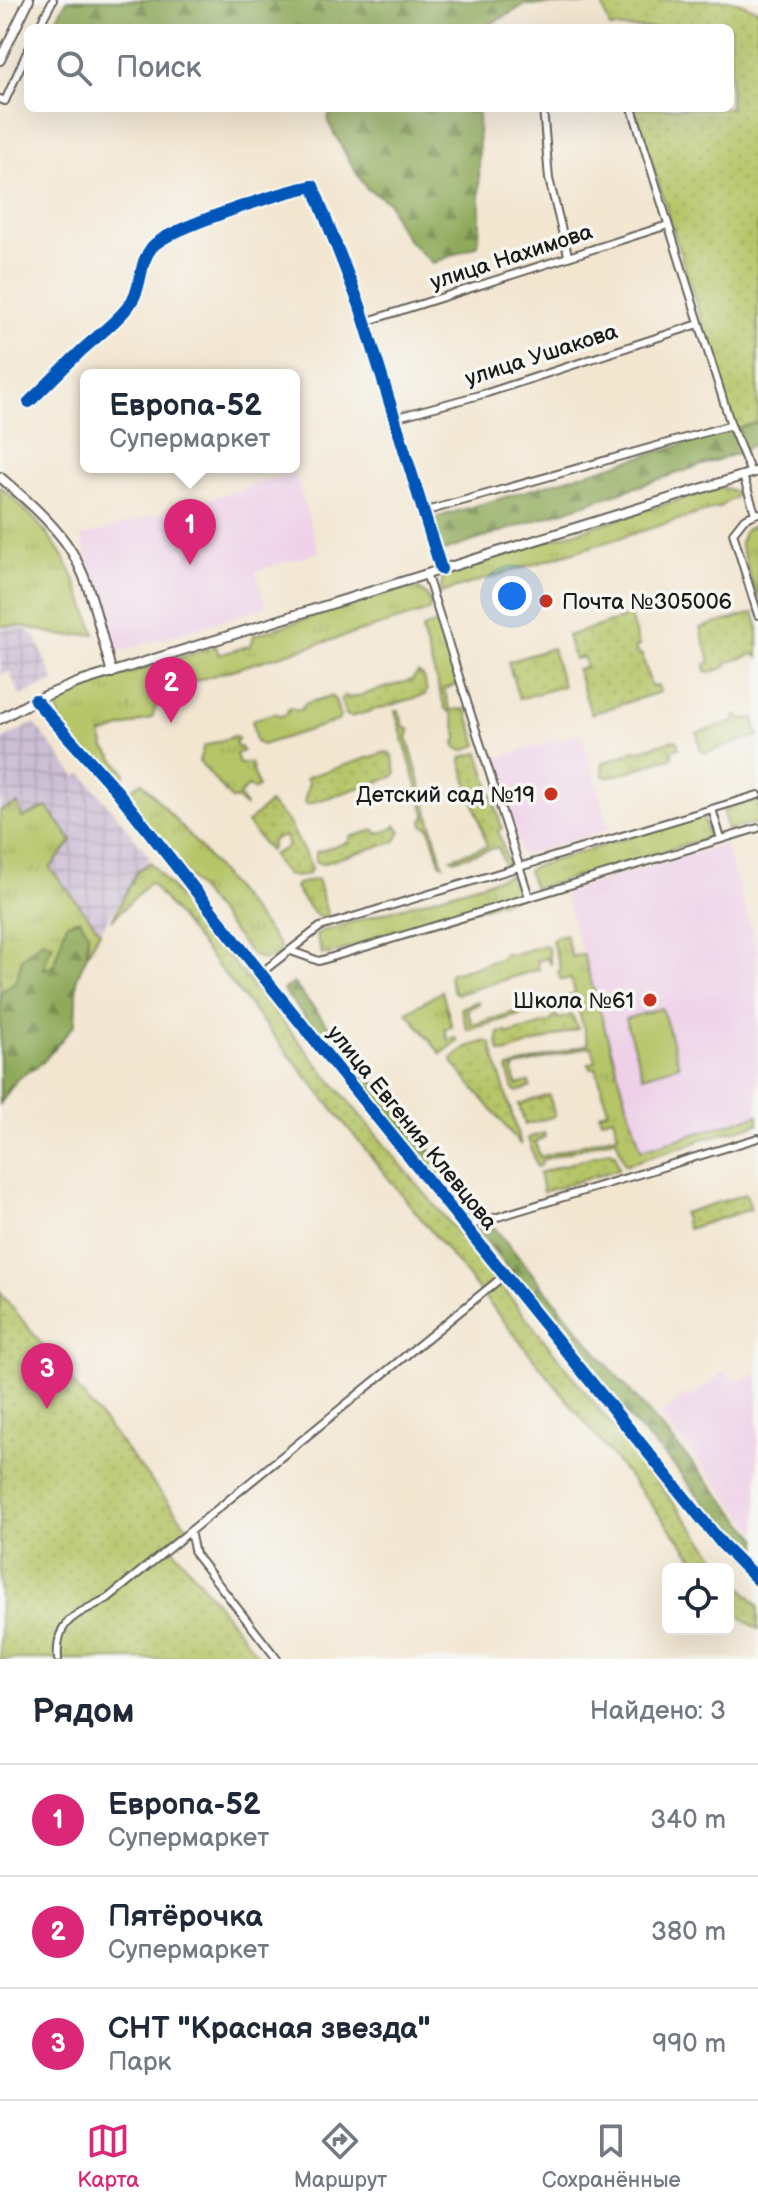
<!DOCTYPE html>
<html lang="ru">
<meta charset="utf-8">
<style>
:root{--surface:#fff;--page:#f2f2f3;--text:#1f2937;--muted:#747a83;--line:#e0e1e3;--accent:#db2777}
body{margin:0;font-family:"Balsamiq Sans",sans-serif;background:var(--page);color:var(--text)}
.controls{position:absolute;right:24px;bottom:24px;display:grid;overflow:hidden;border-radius:12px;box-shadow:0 8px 32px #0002}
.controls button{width:72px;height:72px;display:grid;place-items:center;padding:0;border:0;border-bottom:2px solid var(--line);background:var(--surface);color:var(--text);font:40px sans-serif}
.you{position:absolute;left:512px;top:596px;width:28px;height:28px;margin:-20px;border:6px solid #fff;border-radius:50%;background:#1a73e8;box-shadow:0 0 0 12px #1a73e833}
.badge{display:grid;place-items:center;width:52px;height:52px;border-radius:50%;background:var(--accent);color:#fff;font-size:26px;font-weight:700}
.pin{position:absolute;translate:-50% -66px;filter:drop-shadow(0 2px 4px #0008)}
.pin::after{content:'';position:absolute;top:42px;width:28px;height:24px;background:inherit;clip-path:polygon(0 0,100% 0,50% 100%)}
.popup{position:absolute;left:80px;top:369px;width:220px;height:104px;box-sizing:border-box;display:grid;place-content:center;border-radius:12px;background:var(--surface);filter:drop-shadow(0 2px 6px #0005);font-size:26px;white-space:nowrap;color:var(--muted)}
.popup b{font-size:30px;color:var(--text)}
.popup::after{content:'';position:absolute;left:50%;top:100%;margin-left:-16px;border:16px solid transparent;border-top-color:var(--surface)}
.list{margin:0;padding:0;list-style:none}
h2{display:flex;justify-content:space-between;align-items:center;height:104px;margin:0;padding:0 32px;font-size:34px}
h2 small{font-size:26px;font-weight:400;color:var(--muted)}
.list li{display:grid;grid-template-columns:52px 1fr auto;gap:24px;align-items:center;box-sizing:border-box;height:112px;padding:0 32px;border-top:2px solid var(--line)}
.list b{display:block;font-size:30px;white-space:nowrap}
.list p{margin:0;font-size:26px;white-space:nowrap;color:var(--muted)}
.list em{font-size:26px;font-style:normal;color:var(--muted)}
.icon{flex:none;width:44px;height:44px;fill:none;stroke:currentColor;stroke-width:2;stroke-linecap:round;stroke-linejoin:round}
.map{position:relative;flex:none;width:758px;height:1659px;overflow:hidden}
.search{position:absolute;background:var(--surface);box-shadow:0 8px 32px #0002;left:24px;right:24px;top:24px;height:88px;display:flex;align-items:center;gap:20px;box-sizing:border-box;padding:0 28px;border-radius:12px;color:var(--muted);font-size:30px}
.sheet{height:440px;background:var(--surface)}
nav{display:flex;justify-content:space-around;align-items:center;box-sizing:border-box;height:112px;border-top:2px solid var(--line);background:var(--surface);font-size:22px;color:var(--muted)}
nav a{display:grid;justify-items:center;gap:4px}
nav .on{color:var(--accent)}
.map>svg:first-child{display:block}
</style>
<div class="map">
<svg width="758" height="1659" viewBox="0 0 758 1659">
<defs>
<pattern id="industrial-grid" width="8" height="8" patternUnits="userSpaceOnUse" patternTransform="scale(2)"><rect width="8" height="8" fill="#ccbed4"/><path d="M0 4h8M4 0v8" fill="none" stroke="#afa3b5"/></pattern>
<pattern id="grass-tufts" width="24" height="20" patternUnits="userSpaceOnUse" patternTransform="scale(2)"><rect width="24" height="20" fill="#b6c567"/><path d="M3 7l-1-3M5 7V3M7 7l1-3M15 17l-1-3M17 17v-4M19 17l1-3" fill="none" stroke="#9ca959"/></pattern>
<pattern id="forest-firs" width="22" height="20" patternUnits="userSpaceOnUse" patternTransform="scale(2)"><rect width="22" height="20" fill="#90aa5c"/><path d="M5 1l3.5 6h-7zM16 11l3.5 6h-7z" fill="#758a4b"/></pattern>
<pattern id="park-dots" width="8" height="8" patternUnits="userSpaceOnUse" patternTransform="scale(2)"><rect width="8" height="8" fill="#b6c567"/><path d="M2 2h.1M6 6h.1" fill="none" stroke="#9ca959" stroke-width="1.8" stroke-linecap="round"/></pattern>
</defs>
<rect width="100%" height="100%" fill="#f6f6f2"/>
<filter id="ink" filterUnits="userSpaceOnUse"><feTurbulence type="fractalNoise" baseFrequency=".0125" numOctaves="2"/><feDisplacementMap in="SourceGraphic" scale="16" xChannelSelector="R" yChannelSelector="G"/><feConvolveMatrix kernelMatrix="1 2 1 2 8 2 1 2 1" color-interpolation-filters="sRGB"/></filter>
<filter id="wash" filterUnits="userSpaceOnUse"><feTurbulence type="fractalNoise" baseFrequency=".006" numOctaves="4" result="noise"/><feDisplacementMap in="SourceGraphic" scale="32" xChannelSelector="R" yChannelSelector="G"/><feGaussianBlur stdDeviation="1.8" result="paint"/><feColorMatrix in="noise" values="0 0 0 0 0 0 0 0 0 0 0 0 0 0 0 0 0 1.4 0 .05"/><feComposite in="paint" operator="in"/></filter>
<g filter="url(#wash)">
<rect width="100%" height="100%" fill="#f3e6d1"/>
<path fill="#eed0e8" d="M 295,473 L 319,552 L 256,571 L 266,607 L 115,653 L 81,537 Z
M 581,733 L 610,829 L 522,856 L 493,759 Z
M 725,844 L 758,951 L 758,1115 L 641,1150 L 564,892 Z
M 725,1371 L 734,1381 L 758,1374 L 757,1532 L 660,1415 L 686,1395 L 690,1398 Z"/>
<path fill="url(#industrial-grid)" d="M 0,628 L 22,628 L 35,636 L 54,681 L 20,696 L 9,671 L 0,675 Z
M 34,723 L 76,777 L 83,774 L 150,857 L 100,931 L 49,868 L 22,818 L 18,804 L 0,811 L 0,741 Z"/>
<path fill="url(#grass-tufts)" stroke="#697042" stroke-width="2" d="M 0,486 C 56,535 72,563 95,634 L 65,636 L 22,626 L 0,626 Z
M 718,488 L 726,488 L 739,494 L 720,507 L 440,593 L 443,577 L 453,570 Z
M 758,524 L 758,602 L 740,543 L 745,530 Z
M 407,587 C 421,587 434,597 429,611 L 158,692 L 159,697 L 152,718 L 101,735 L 105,748 L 124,771 L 125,775 L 118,782 L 112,780 C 99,765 60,732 58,713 C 57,708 59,705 61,700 L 85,687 L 216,646 L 219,655 L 251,645 L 254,635 Z
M 434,624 L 440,628 L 457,685 L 444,689 L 450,710 L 466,709 L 478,745 L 463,751 L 457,748 L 455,742 L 458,737 L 452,714 L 445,709 L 422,632 L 423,628 Z
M 395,711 L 399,711 L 404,727 L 410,730 L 407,736 L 443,865 L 440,863 L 429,827 L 423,825 L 423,820 L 426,817 Z
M 235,736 L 239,740 L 235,741 L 237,748 L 241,747 L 243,751 L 236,754 L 239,764 L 251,763 L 258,787 L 253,790 L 249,786 L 239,795 L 246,807 L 235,798 L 232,800 L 199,761 L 204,746 Z
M 142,782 L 197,844 L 280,946 L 278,956 L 262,960 L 250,953 L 129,803 L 130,790 Z
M 758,798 L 758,823 L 727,830 L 723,809 Z
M 18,804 L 22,818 L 47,807 L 72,841 L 50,868 L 100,931 L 87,955 L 88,933 L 62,939 L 53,967 L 44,970 L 47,954 L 22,958 L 17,980 L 0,993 L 0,811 Z
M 698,816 L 703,816 L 708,835 L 704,839 L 534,889 L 528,871 L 533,867 Z
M 510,875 L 517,894 L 513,898 L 330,954 L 322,954 L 316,935 L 320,932 Z
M 565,934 L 572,957 L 583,954 L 641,1150 L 758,1115 L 758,1124 L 698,1140 L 698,1142 L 625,1165 L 616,1138 L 542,1160 L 541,1165 L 537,1167 L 528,1138 L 544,1133 L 545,1137 L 535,1142 L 540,1157 L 618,1134 L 613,1117 L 601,1120 L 599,1113 L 608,1110 L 596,1068 L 590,1069 L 588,1064 L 596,1061 L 591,1046 L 516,1067 L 513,1071 L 517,1085 L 529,1082 L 531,1087 L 517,1092 L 513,1089 L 507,1070 L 509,1068 L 588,1044 L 575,998 L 469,1030 L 467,1029 L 461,1008 L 478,1001 L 479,1004 L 467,1009 L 472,1024 L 475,1024 L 572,995 L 575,992 L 571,979 L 561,980 L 558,972 L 561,970 L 552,941 L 555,937 Z
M 544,945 L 548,947 L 551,965 L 547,958 L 537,961 L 539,969 L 458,994 L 454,992 L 449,978 L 451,973 L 501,959 L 504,953 L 511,955 Z
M 442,991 L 452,1027 L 445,1029 L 448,1040 L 456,1038 L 458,1041 L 441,1054 L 407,1012 Z"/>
<path fill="url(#forest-firs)" stroke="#56633c" stroke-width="2" d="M 67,0 L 606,0 L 602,4 L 525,5 L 483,28 L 51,28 Z
M 330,108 L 478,108 L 480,223 L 478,245 L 433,263 C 411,245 396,230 389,202 L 366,188 L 350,162 L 328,122 Z
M 758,422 L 758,441 L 741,452 L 438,553 L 428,520 Z
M 80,919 L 88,933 L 87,955 L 77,978 L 75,1024 L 43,1062 L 17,1079 L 0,1104 L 0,993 L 17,980 L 22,958 L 43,940 L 53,945 L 47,954 L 44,969 L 53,967 L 67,923 Z
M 293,983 L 610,1368 L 758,1539 L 758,1568 L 670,1461 L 636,1426 L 283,990 Z"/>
<path fill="url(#park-dots)" stroke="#697042" stroke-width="2" d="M 606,0 L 732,0 L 758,10 L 758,422 L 735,429 L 635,108 L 730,108 L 730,28 L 610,28 L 602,4 Z
M 754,613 L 758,625 L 758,657 L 755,654 L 728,662 L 726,667 L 712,672 L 706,671 L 705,665 L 710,661 L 700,628 Z
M 630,616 L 639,646 L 635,647 L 638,655 L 642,655 L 651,686 L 658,686 L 660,692 L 591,714 L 577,670 L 586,667 L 583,657 L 574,659 L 567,636 Z
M 552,648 L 563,686 L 519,699 L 508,662 Z
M 418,673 L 423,676 L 427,691 L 425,695 L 351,717 L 346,715 L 341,700 L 344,696 L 351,698 L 412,680 Z
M 736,716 L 742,719 L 754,718 L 758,736 L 705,753 L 701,751 L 697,733 L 734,722 Z
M 673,740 L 677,741 L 679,748 L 671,751 L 673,757 L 608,778 L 603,775 L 602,763 L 630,753 L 633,750 L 638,751 Z
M 386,752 L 392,755 L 396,772 L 393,777 L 308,804 L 304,802 L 309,782 L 306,779 L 307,777 Z
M 479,753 L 502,828 L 498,830 L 508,863 L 505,868 L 498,847 L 454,860 L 451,858 L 487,846 L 461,761 L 462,757 Z
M 269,803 L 288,821 L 312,868 L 308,874 C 286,881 284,874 272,855 L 288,847 L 285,836 L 272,840 L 272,848 L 269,851 L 247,823 Z
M 396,825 L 401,831 L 396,841 L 321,864 L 315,861 L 316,852 L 349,842 L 349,837 L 375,830 L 378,834 L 392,829 Z
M 150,862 L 490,1272 L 726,1569 L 703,1569 L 150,882 L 112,920 L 137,872 Z
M 317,879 L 329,920 C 315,921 303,899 295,888 L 297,884 Z
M 555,1015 L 560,1019 L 572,1015 L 578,1029 L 505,1053 L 500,1052 L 497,1043 L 499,1033 L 505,1031 L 509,1034 L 550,1022 Z
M 486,1041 L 491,1044 L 521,1145 L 452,1062 L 452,1059 L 467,1047 Z
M 549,1095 L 555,1116 L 525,1125 L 519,1104 Z
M 610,1151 L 615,1153 L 619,1169 L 543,1192 L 539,1173 Z
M 746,1194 L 751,1209 L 687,1229 L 683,1213 Z
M 0,1292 L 187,1526 L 169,1543 L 261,1659 L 0,1659 Z
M 728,1572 L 758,1605 L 758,1629 L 744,1620 L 728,1600 Z"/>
<path fill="#b6c567" stroke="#697042" stroke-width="2" d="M 331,696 L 335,700 L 340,717 L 338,721 L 262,745 L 256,742 L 252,720 L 275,713 L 281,716 L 287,714 L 288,709 L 292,708 L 296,711 L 302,709 L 304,704 Z
M 662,1008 L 679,1065 L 643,1076 L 625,1019 Z"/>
</g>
<g filter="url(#ink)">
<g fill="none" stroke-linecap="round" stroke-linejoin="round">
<g stroke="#67635b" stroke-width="10">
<path id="minor" d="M 38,28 L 53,0
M 0,99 L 5,101 L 28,50
M 543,108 L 549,179 L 568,255
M 632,108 L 731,425 L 751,473
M 365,322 L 668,225
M 29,402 C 47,385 64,367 82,350 C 96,337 114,324 127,308 C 144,288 137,265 152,247 C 170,227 283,192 313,186 L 360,306 L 441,569
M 394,418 L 487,393 L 699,324
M 743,476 L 755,513
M 423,512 L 731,425
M 758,513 L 744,519 L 733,533 L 758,615
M 426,573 L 529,897
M 35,700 L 117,791 L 262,975 L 722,1544 L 758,1580
M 712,809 L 721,839
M 291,951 L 319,961 L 758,828
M 261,973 L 320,927 L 758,795
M 468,1226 L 758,1138
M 190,1531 L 195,1554 L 277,1659
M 58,1659 C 55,1618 77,1615 108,1598 L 506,1274"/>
</g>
<g stroke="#67635b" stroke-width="12">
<path id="major" d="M 0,60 L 29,0
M 0,477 C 23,497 48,518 66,543 C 92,580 99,630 112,673
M 0,719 L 35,700 L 77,683 L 758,471"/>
</g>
<use href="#minor" stroke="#fff" stroke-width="6"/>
<use href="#major" stroke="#fff" stroke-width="8"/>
<g stroke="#f6f6f2" stroke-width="17">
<path id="cycleway" d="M 29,402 C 47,385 64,367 82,350 C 96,337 114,324 127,308 C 144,288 137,265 152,247 C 170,227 283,192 313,186 L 360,306 L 441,569
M 35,700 L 117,791 L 262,975 L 722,1544 L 758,1580"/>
</g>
<use href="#cycleway" stroke="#0057b8" stroke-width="12"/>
</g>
</g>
<g fill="#c8321e" stroke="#f6f6f2" stroke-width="3">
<circle cx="546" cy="601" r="8"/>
<circle cx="551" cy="794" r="8"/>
<circle cx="650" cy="1000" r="8"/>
</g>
<g text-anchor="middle" stroke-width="7" stroke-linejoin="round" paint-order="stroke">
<g font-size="22" fill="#1c1c1c" stroke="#f6f6f2">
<text transform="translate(511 256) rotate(-18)" y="8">улица Нахимова</text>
<text transform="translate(541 354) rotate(-18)" y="8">улица Ушакова</text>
<text transform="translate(413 1127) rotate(51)" y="8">улица Евгения Клевцова</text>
</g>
<g font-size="22" fill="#1c1c1c" stroke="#f6f6f2" text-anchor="end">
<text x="562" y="609" text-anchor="start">Почта №305006</text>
<text x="535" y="802">Детский сад №19</text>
<text x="634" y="1008">Школа №61</text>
</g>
</g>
</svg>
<div class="controls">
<button><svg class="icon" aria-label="locate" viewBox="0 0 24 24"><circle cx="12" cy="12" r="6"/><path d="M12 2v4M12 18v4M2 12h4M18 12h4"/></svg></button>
</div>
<div class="you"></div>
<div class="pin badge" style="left:190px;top:565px">1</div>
<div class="popup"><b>Европа-52</b>Супермаркет</div>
<div class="pin badge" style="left:171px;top:723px">2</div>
<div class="pin badge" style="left:47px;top:1409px">3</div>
<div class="search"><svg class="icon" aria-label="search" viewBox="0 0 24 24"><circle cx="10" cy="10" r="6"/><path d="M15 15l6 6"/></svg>Поиск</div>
</div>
<section class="sheet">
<h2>Рядом<small>Найдено: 3</small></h2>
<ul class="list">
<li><span class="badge">1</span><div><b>Европа-52</b><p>Супермаркет</p></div><em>340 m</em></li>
<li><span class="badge">2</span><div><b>Пятёрочка</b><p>Супермаркет</p></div><em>380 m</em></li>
<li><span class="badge">3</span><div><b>СНТ &quot;Красная звезда&quot;</b><p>Парк</p></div><em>990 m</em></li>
</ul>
</section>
<nav>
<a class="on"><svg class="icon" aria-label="map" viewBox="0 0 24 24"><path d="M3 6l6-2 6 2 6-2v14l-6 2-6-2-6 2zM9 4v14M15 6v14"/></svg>Карта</a>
<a><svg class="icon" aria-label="directions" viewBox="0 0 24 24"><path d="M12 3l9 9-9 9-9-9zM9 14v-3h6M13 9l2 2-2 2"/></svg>Маршрут</a>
<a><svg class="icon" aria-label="saved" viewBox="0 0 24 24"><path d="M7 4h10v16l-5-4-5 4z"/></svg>Сохранённые</a>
</nav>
